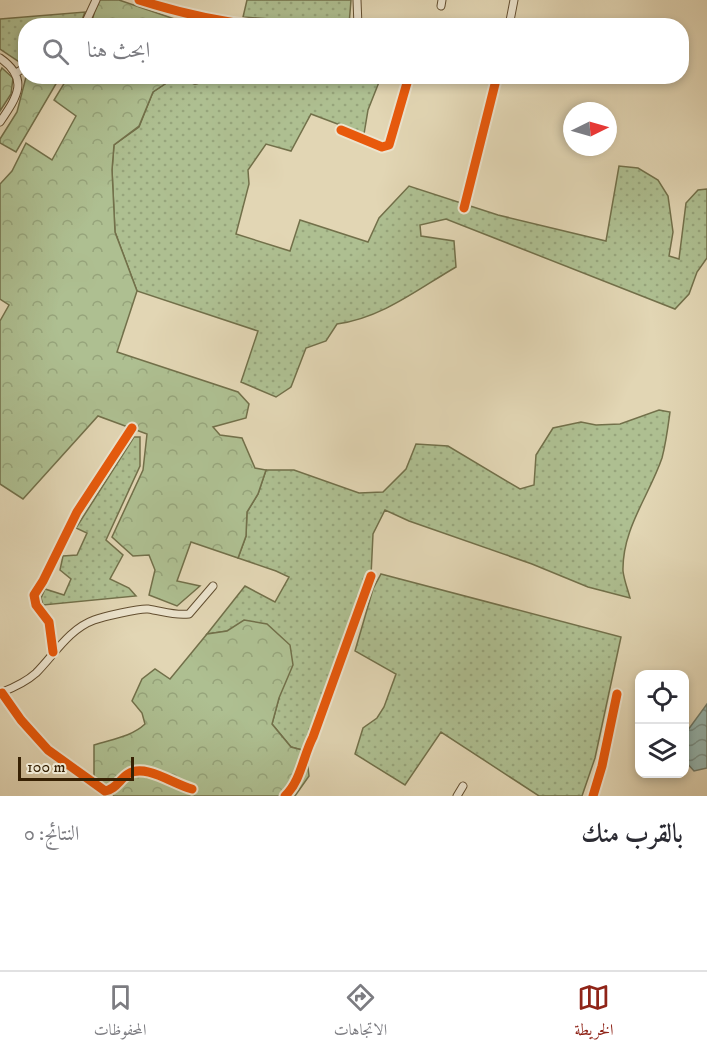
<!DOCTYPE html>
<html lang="ar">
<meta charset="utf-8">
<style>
:root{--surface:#fff;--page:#f2f2f3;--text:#2b2b33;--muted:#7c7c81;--line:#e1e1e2;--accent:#8f2418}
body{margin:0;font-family:"IM FELL DW Pica",Amiri,serif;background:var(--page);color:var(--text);direction:rtl}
.controls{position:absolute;right:18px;bottom:18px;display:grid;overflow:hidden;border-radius:12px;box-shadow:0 3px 9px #0003}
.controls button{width:54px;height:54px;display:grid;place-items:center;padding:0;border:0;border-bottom:2px solid var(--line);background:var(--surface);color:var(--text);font:30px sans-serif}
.compass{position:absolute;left:563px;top:102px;width:54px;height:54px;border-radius:50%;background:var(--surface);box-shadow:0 3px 9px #0003;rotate:85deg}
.scale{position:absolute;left:18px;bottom:15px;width:116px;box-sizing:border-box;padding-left:6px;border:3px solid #372104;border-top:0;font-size:16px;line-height:21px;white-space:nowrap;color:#372104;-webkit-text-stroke:4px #ece4ce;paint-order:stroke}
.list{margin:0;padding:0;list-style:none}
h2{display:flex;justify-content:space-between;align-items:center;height:78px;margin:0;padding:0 24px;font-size:26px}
h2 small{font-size:20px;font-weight:400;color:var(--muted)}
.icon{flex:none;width:33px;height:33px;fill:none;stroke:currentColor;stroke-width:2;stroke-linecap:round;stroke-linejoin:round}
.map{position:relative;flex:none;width:707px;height:796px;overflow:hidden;direction:ltr}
.search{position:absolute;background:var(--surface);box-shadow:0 3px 9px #0003;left:18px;right:18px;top:18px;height:66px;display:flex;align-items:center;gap:15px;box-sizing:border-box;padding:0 21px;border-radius:24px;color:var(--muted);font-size:22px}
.sheet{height:174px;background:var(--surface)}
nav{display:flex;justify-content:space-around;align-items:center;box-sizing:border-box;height:84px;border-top:2px solid var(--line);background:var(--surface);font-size:16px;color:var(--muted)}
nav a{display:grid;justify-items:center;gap:3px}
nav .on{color:var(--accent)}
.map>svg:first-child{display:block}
</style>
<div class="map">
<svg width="707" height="796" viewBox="0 0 707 796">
<defs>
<pattern id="grass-dots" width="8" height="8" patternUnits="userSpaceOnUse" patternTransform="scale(1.5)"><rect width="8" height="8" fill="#aebf91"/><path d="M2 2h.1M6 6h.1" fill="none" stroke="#96a47b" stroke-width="1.8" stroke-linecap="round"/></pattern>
<pattern id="forest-crowns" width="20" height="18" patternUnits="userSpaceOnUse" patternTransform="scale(1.5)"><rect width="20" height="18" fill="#aebf91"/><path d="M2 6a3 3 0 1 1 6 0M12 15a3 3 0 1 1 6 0" fill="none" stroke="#96a47b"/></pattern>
<pattern id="water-waves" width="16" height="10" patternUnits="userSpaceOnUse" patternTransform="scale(1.5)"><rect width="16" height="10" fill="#95b8b2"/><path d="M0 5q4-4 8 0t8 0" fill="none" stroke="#7a958f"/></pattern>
</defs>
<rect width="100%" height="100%" fill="#e2d6b4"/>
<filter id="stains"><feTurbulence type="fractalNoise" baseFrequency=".00333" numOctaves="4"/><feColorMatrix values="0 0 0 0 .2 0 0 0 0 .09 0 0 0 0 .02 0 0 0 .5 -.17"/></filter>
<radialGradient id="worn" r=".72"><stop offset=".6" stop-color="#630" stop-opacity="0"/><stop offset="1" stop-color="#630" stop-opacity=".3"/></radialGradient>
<path fill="url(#grass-dots)" stroke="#72704a" stroke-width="1.5" d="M 247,0 L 351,0 L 349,25 L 243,17 Z
M 85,12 L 80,25 L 26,26 L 25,60 L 21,63 L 0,49 L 0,19 Z
M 210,76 L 381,77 L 368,110 L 364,134 L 311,114 L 291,151 L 266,144 L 248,170 L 249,184 L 236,234 L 290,251 L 300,220 L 368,242 L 379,218 L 409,186 L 498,215 L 606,241 L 619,166 L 638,168 L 658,180 L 668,196 L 673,232 L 669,256 L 679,259 L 686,203 L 698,190 L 707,189 L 707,258 L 697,272 L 689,294 L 675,309 L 446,219 L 420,225 L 421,236 L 454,241 L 456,267 C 418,289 382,318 337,324 L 326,341 L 306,348 L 291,387 L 276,397 L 241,382 L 258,331 L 137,291 L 115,232 L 112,170 L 114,145 L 139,127 L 153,92 L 174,78 L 195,84 L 210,81 Z
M 659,410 L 670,412 C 668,427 666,443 662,458 C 649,496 622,529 623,571 C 624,580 628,590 630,598 L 588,587 L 532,564 L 409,521 L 385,510 L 373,534 L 371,576 L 306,751 L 291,747 L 272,724 L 279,698 L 227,631 L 207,634 L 245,586 L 275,602 L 289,577 L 276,571 L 238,558 L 246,536 L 247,512 L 258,494 L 266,470 L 294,470 L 359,493 L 383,492 L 406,469 L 416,444 L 448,446 L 520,489 L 534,485 L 536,455 L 553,428 L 581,422 L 596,425 L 620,424 Z
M 134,437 L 140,437 L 140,466 L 106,540 L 123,555 L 110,579 L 129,588 L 136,596 L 43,605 L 41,598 L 45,589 L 64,595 L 71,579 L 60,570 L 63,556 L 77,555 L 87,533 L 76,528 Z
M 381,574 L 621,637 L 595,758 L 582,796 L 539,796 L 441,732 L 405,785 L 355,754 L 363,728 L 377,718 L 384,707 L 396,674 L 355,651 L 373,589 Z"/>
<path fill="url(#forest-crowns)" stroke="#72704a" stroke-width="1.5" d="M 97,0 L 119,0 L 192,25 L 91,26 Z
M 2,68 L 13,78 L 11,94 L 0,111 L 0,72 Z
M 26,77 L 60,77 L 16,152 L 0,143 L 0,139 L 17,112 Z
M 68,77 L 210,77 L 210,81 L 195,84 L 174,78 L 153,92 L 139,126 L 114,145 L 112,170 L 115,232 L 137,291 L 117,352 L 238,392 L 249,404 L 246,418 L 213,427 L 220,435 L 242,438 L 255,468 L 266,470 L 258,494 L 247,512 L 246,536 L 238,558 L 191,542 L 177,581 L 200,586 L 177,606 L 149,595 L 155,570 L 149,555 L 133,556 L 112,537 L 143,470 L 147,434 L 98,416 L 23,499 L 0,484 L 0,321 L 9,305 L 0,299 L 0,184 L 12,171 L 26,143 L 52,160 L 76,116 L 54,100 Z
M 244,620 L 267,624 L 290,645 L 293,665 L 279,698 L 272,724 L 291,747 L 306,751 L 309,776 L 295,796 L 114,796 L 109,790 L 94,783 L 94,745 C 112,739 131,737 145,724 L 142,713 L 132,701 L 142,679 L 155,669 L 170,679 L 207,634 L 227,631 Z"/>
<path fill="url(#water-waves)" stroke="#6f7c6c" stroke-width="1.5" d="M 707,704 L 707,768 L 694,771 L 685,761 L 685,734 Z"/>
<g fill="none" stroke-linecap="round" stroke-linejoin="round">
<g stroke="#624e30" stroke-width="9">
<path id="street" d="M 139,0 C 180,13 219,22 261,26
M 357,0 L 358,26
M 441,6 L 442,0
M 84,26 L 96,0
M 509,26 L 514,0
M 0,58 C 30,79 17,97 0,122
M 16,73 L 26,67
M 341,130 L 382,147 L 389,145 L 409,76
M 464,208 L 497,76
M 53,652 L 49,622 L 36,605 L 34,595 L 43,581 L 77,512 L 132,428
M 0,693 C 13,688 26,682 36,673 C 54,655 69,629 94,620 C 102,617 140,608 148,609 C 162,611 174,616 189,614 L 213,586
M 2,693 L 21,720 L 48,750 L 105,791 C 115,790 120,779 128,774 C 145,763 173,784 192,789
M 285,796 C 301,781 303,756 313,737 L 371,576
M 457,796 L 463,786
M 593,796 L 602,766 L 617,694"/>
</g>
<use href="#street" stroke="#ece4ce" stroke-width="7"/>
<g stroke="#ece4ce" stroke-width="13">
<path id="cycleway" d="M 139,0 C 180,13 219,22 261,26
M 341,130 L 382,147 L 389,145 L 409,76
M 464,208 L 497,76
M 53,652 L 49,622 L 36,605 L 34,595 L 43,581 L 77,512 L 132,428
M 2,693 L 21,720 L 48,750 L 105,791 C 115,790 120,779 128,774 C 145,763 173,784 192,789
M 285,796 C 301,781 303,756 313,737 L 371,576
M 593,796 L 602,766 L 617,694"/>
</g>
<use href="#cycleway" stroke="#e8590c" stroke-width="9"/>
</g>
<rect width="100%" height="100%" filter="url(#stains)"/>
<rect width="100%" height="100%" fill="url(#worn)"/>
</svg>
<div class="controls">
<button><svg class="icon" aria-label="locate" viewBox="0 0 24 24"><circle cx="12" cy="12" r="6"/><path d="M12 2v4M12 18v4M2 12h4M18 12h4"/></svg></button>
<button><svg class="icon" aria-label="layers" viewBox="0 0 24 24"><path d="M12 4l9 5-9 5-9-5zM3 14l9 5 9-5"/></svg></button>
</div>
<svg class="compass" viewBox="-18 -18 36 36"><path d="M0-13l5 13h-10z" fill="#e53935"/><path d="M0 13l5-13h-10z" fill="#7c7c81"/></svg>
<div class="scale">100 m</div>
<div class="search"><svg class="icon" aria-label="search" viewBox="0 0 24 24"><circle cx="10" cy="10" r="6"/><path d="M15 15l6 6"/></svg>ابحث هنا</div>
</div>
<section class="sheet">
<h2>بالقرب منك<small>النتائج: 0</small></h2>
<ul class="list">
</ul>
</section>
<nav>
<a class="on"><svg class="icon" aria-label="map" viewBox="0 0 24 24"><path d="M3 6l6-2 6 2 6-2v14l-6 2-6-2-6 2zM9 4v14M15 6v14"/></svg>الخريطة</a>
<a><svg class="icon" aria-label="directions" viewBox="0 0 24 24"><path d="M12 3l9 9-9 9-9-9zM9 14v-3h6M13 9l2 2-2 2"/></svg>الاتجاهات</a>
<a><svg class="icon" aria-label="saved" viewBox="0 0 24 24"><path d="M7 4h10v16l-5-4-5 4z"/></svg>المحفوظات</a>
</nav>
